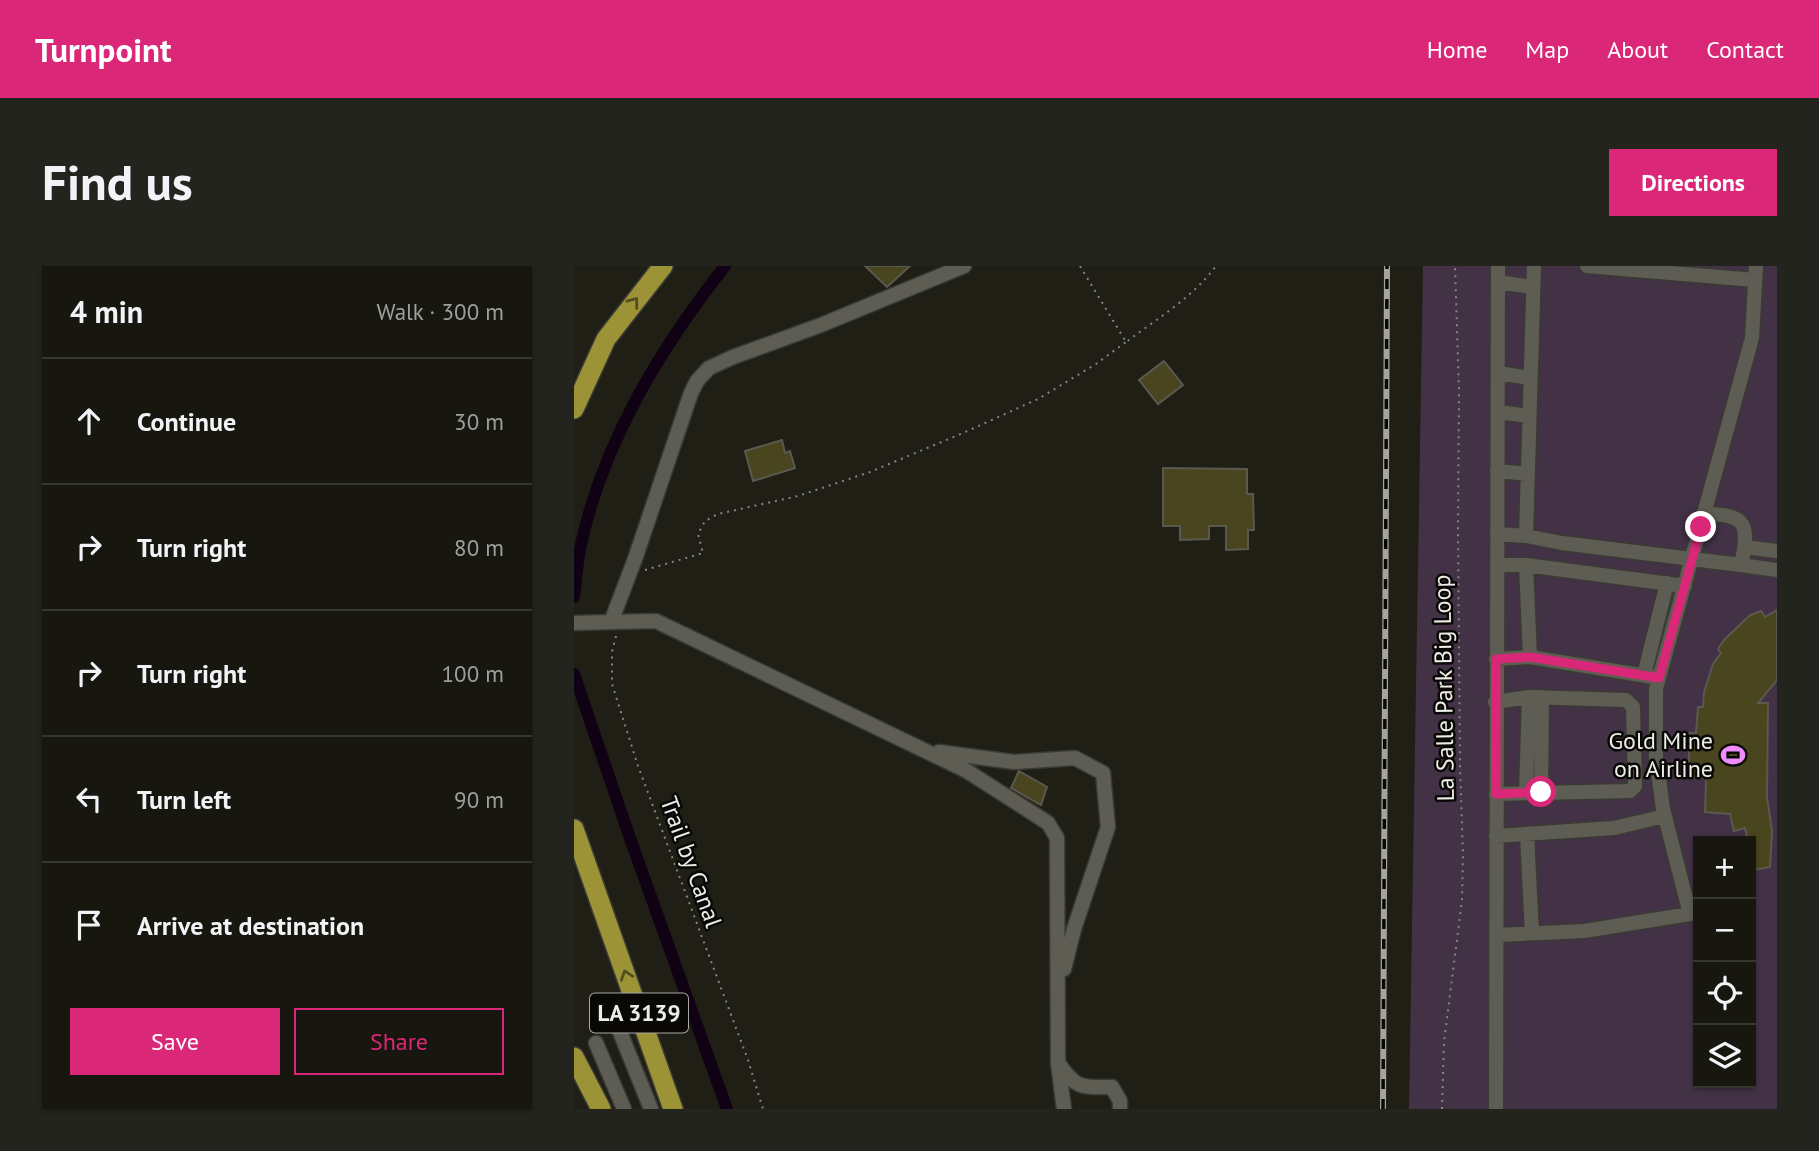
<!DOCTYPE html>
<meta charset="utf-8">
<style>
:root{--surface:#171710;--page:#24241e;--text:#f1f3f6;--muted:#9e9f9f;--line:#363630;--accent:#db2777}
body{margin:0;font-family:"PT Sans",sans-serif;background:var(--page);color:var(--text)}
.controls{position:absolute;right:21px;bottom:21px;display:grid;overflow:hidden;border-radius:0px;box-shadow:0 2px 5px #0004}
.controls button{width:63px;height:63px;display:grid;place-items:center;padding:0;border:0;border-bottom:2px solid var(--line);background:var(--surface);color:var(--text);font:35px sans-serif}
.stop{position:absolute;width:21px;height:21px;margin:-16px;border:5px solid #db2777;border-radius:50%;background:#fff}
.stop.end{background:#db2777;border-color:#fff;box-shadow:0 2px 7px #0008}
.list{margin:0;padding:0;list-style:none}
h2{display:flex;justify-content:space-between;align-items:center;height:91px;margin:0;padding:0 28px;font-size:30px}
h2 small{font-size:23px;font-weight:400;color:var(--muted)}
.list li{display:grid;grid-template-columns:46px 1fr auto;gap:21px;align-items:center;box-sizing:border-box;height:126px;padding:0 28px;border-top:2px solid var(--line)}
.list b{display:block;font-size:26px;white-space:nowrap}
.list em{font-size:23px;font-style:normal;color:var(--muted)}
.actions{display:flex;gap:14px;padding:21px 28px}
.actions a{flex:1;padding:16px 0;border:2px solid var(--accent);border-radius:0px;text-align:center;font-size:24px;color:var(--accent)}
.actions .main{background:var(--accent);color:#fff}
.icon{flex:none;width:38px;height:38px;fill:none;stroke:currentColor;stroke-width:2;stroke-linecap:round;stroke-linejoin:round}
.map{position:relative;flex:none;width:1203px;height:843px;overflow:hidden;border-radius:0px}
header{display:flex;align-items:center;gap:42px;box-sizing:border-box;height:98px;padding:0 35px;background:var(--accent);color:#fff}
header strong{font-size:33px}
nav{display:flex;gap:38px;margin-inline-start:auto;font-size:24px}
.intro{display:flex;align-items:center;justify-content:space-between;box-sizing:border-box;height:168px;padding:0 42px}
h1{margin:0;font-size:49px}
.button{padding:18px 32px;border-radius:0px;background:var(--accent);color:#fff;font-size:24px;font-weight:700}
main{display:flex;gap:42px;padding:0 42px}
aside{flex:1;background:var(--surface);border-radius:0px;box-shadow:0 2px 5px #0004}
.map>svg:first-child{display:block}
</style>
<header>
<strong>Turnpoint</strong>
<nav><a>Home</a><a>Map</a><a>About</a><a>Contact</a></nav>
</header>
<div class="intro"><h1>Find us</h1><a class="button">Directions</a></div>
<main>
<aside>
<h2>4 min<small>Walk · 300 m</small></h2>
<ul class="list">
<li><svg class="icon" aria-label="ahead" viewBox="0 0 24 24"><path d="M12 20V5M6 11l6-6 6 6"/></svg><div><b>Continue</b></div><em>30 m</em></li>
<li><svg class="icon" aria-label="right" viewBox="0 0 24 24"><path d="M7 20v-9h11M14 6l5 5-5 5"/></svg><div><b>Turn right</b></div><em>80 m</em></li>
<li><svg class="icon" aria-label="right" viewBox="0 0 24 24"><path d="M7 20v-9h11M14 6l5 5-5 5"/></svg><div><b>Turn right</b></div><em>100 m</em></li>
<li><svg class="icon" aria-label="left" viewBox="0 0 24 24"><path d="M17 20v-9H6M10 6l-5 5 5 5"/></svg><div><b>Turn left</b></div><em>90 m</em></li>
<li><svg class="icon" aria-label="arrive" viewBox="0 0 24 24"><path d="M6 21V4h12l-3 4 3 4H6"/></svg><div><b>Arrive at destination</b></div></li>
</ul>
<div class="actions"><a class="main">Save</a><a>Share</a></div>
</aside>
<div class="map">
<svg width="1203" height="843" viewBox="0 0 1203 843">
<rect width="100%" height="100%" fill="#1f1f16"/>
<path fill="#433146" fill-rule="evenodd" d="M 849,0 L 1203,0 L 1203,843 L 835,843 ZM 1124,575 L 1177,575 L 1177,817 L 1124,817 Z"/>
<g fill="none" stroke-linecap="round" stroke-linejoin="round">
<path stroke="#110114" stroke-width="12" d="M 0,331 C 2,316 3,299 6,283 C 28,178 85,84 151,0
M 0,408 L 57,575 L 153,843"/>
</g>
<path fill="#49451f" stroke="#5a5950" stroke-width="2" d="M 291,0 L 336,0 L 313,21 Z
M 590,95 L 609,119 L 584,138 L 565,114 Z
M 208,174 L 211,187 L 216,185 L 221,202 L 179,215 L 171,185 Z
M 589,202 L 673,203 L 673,228 L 679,228 L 680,264 L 674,264 L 674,283 L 652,284 L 652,260 L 635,260 L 635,273 L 606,274 L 606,260 L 589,260 Z
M 1203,344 L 1203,414 L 1184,437 L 1194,437 L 1193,531 L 1198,565 L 1196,601 L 1180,604 L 1177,575 L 1174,575 L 1171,562 L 1160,565 L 1156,548 L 1131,546 L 1132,512 L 1114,511 L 1116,467 L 1122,467 L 1124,441 L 1129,441 L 1130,426 L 1139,398 L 1147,387 L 1144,383 L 1150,374 L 1176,349 L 1187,345 L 1191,351 Z
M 445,505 L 473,521 L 467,539 L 437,522 Z"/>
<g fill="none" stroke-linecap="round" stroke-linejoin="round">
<g stroke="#3b3b35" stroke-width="17">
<path id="minor" d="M 1013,0 L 1181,14
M 924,16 L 958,21
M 924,107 L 956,112
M 924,146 L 955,150
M 923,205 L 954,208
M 1131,248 C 1173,248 1176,259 1167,299 L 1203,304
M 923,268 L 952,270 L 988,277 L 1167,299
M 952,270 L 960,0
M 1171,281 L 1203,285
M 923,299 L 952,299 L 1111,320
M 952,299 L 956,391
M 37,356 L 82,355 L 393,505 L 474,557 L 483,572 L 484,797 L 490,843
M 0,357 L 37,356 L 61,293 L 117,127 L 123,115 L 135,102 L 159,91 L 247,59 L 390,0
M 922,393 L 956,391 L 1085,412
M 1070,409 L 1093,317
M 921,436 L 955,431 L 1052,434 L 1059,441 L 1061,520 L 1056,525 L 922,528
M 365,486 L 440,496 L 501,492 L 529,507 L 534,561 L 500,663 L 490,703
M 967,526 L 968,431
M 952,527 L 955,431
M 953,569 L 958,667
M 922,570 L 1040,562 L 1091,550
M 923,669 L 1010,665 L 1116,648 L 1089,543 L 1082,491 L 1082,423 L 1178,72 L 1182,0
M 46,766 L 77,843
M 22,777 L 50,843
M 485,798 C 503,824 509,821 538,821 L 546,835 L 546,843
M 922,843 L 924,0"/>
</g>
<g stroke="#3b3b35" stroke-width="22">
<path id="highway" d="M 0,143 L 32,73 L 89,0
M 0,563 L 99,843
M 0,791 L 27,843"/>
</g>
<path stroke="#86867f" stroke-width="2" stroke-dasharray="2 5" stroke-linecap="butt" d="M 506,0 L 552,76 C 583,53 619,31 642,0
M 71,304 L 129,287 L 124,268 L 131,255 L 144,248 L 224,230 L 296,206 L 389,167 L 464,133 L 522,98 L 552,76
M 42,370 L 38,386 L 38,418 L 64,500 L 174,794 L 189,843
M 868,843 L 870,776 L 888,634 L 889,588 L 886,500 L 884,265 L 885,125 L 881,0"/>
<use href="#minor" stroke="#5e5d54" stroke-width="14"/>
<use href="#highway" stroke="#9c9337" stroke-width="19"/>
<g stroke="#a5a59e" stroke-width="6">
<path id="rail" d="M 809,843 L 813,0"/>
</g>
<use href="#rail" stroke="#090806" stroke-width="3.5" stroke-dasharray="10" stroke-linecap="butt"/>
</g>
<defs><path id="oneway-chevron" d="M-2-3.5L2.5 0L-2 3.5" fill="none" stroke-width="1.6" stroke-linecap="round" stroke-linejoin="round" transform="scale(1.75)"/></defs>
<g stroke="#524e1e">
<use href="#oneway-chevron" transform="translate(60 36) rotate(-53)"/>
<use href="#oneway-chevron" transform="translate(52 709) rotate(-109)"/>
</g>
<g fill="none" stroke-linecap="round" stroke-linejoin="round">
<path stroke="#db2777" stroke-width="9" d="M 967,526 L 922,528 L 922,393 L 956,391 L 1085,412 L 1127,261"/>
</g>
<defs>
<g id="stadium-bare" transform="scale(1.89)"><path d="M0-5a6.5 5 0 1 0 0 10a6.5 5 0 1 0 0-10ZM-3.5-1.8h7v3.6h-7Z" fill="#ed8cfa" stroke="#090806" stroke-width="2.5" paint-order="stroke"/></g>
</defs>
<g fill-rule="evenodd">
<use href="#stadium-bare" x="1159" y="489"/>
</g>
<g text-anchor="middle" stroke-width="5" stroke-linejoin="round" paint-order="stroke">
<rect fill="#090806" stroke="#a9a8a4" stroke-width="2" x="16" y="727.5" width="98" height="39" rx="5"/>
<g font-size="23" font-weight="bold" fill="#edede7">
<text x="65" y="755">LA 3139</text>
</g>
<g font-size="24" fill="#edede7" stroke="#090806">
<text transform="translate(870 422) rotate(-91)" y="8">La Salle Park Big Loop</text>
<text transform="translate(117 596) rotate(70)" y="8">Trail by Canal</text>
</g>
<g font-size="24" fill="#edede7" stroke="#090806" text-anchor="end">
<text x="1139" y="483">Gold Mine<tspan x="1139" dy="28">on Airline</tspan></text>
</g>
</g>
</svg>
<div class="controls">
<button>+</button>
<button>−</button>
<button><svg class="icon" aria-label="locate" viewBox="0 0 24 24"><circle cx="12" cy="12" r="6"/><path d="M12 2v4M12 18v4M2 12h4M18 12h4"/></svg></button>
<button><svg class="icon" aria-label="layers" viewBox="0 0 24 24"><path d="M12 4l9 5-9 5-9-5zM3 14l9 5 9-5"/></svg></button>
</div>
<div class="stop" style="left:967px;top:526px"></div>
<div class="stop end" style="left:1127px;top:261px"></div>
</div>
</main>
